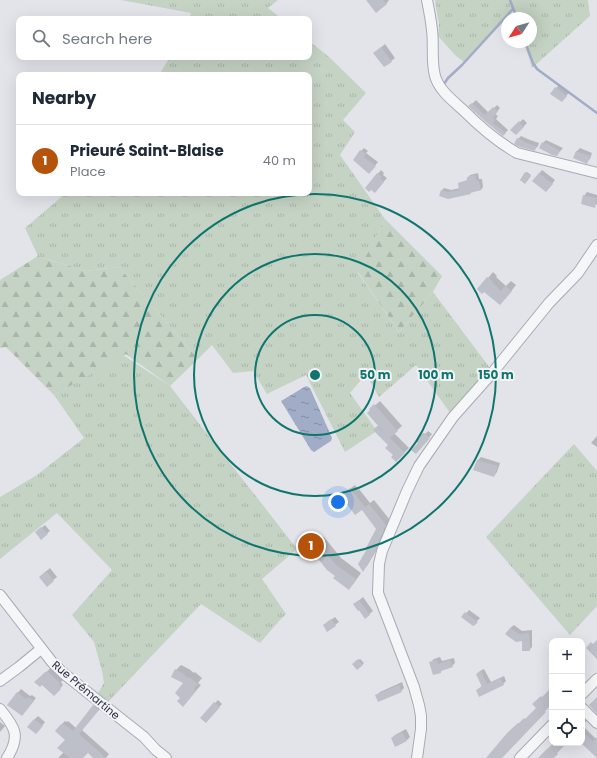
<!DOCTYPE html>
<meta charset="utf-8">
<style>
:root{--surface:#fff;--page:#f2f2f3;--text:#1f2937;--muted:#747a83;--line:#e0e1e3;--accent:#b45309}
body{margin:0;font-family:Poppins,sans-serif;background:var(--page);color:var(--text)}
.controls{position:absolute;right:12px;bottom:12px;display:grid;overflow:hidden;border-radius:8px;box-shadow:0 4px 16px #0002}
.controls button{width:36px;height:36px;display:grid;place-items:center;padding:0;border:0;border-bottom:1px solid var(--line);background:var(--surface);color:var(--text);font:20px sans-serif}
.compass{position:absolute;left:501px;top:12px;width:36px;height:36px;border-radius:50%;background:var(--surface);box-shadow:0 4px 16px #0002;rotate:234deg}
.you{position:absolute;left:338px;top:502px;width:14px;height:14px;margin:-10px;border:3px solid #fff;border-radius:50%;background:#1a73e8;box-shadow:0 0 0 6px #1a73e833}
.badge{display:grid;place-items:center;width:26px;height:26px;border-radius:50%;background:var(--accent);color:#fff;font-size:13px;font-weight:700}
.pin{position:absolute;translate:-50% -50%;border:2px solid #fff;box-shadow:0 1px 4px #0006}
.list{margin:0;padding:0;list-style:none}
h2{display:flex;justify-content:space-between;align-items:center;height:52px;margin:0;padding:0 16px;font-size:17px}
h2 small{font-size:13px;font-weight:400;color:var(--muted)}
.list li{display:grid;grid-template-columns:26px 1fr auto;gap:12px;align-items:center;box-sizing:border-box;height:72px;padding:0 16px;border-top:1px solid var(--line)}
.list b{display:block;font-size:15px;white-space:nowrap}
.list p{margin:0;font-size:13px;white-space:nowrap;color:var(--muted)}
.list em{font-size:13px;font-style:normal;color:var(--muted)}
.icon{flex:none;width:22px;height:22px;fill:none;stroke:currentColor;stroke-width:2;stroke-linecap:round;stroke-linejoin:round}
.map{position:relative;flex:none;width:597px;height:758px;overflow:hidden}
.search{position:absolute;background:var(--surface);box-shadow:0 4px 16px #0002;left:16px;top:16px;width:296px;height:44px;display:flex;align-items:center;gap:10px;box-sizing:border-box;padding:0 14px;border-radius:8px;color:var(--muted);font-size:15px}
.panel{position:absolute;background:var(--surface);box-shadow:0 4px 16px #0002;left:16px;top:72px;width:296px;height:124px;border-radius:8px}
.map>svg:first-child{display:block}
</style>
<div class="map">
<svg width="597" height="758" viewBox="0 0 597 758">
<defs>
<pattern id="grass-tufts" width="24" height="20" patternUnits="userSpaceOnUse"><rect width="24" height="20" fill="#c5d3c4"/><path d="M3 7l-1-3M5 7V3M7 7l1-3M15 17l-1-3M17 17v-4M19 17l1-3" fill="none" stroke="#a9b5aa"/></pattern>
<pattern id="forest-firs" width="22" height="20" patternUnits="userSpaceOnUse"><rect width="22" height="20" fill="#c5d3c4"/><path d="M5 1l3.5 6h-7zM16 11l3.5 6h-7z" fill="#a9b5aa"/></pattern>
<pattern id="water-ripples" width="26" height="14" patternUnits="userSpaceOnUse"><rect width="26" height="14" fill="#a1acc7"/><path d="M2 4q2-2 4 0t4 0M15 11q2-2 4 0t4 0" fill="none" stroke="#838ca3"/></pattern>
</defs>
<rect width="100%" height="100%" fill="#e3e4ea"/>
<path fill="url(#grass-tufts)" d="M 121,0 L 278,0 L 268,8 L 282,19 L 189,19 L 191,13 Z
M 435,0 L 588,0 L 590,16 L 532,68 L 524,42 L 531,42 L 531,18 L 515,18 L 512,9 L 464,62 L 456,56 L 438,36 L 439,25 Z
M 309,41 L 329,57 L 366,93 L 343,120 L 355,132 L 340,155 L 385,219 L 358,273 L 399,332 L 433,292 L 493,372 L 453,417 L 416,365 L 379,397 L 366,374 L 350,393 L 377,431 L 345,452 L 306,375 L 267,394 L 253,371 L 233,373 L 212,345 L 198,359 L 119,267 L 85,271 L 38,256 L 25,228 L 66,193 L 309,193 L 309,75 L 159,75 L 170,57 L 309,57 Z
M 123,355 L 170,386 L 297,549 L 262,579 L 286,614 L 280,620 L 260,643 L 201,604 L 108,702 L 98,693 L 104,683 L 102,671 L 94,642 L 72,615 L 112,570 L 57,513 L 0,559 L 0,497 L 37,475 L 84,438 L 54,395 Z
M 574,444 L 597,471 L 597,606 L 570,635 L 486,537 Z"/>
<path fill="url(#forest-firs)" d="M 385,219 L 442,276 L 433,292 L 399,332 L 358,272 Z
M 38,256 L 85,271 L 119,267 L 198,359 L 170,386 L 126,354 L 54,395 L 6,347 L 0,348 L 0,280 Z"/>
<path fill="url(#water-ripples)" d="M 306,386 L 310,388 L 332,438 L 331,441 L 314,452 L 311,450 L 281,401 Z"/>
<path fill="#0003" d="M 368,0 L 389,0 L 386,4 Z
M 385,44 L 395,58 L 385,66 L 378,50 Z
M 559,85 L 569,92 L 565,98 L 556,88 Z
M 476,100 L 489,113 L 497,105 L 500,108 L 495,114 L 498,116 L 496,119 L 508,130 L 503,135 L 470,106 Z
M 523,119 L 527,123 L 516,134 L 512,130 Z
M 521,136 L 530,140 L 539,143 L 538,146 L 534,150 L 518,139 Z
M 546,140 L 563,148 L 557,155 L 541,148 L 543,143 Z
M 364,148 L 368,151 L 366,153 L 378,162 L 369,173 L 361,151 Z
M 580,148 L 592,153 L 590,159 L 586,162 L 574,157 L 577,151 Z
M 381,170 L 384,173 L 383,175 L 387,178 L 378,188 L 366,188 Z
M 542,170 L 555,180 L 549,188 L 533,181 Z
M 527,172 L 531,175 L 527,181 L 526,173 Z
M 478,173 L 479,179 L 482,179 L 483,187 L 481,190 L 472,191 L 470,193 L 449,198 L 442,190 L 444,188 L 451,190 L 460,188 L 459,183 L 460,182 L 460,183 L 472,179 L 468,178 L 470,175 Z
M 587,192 L 597,195 L 597,204 L 594,206 L 584,196 Z
M 493,272 L 497,276 L 496,277 L 506,286 L 511,281 L 516,285 L 505,299 L 484,290 L 479,289 Z
M 380,401 L 402,426 L 394,433 L 409,448 L 396,461 L 389,445 L 375,430 L 379,425 L 371,409 Z
M 428,431 L 432,434 L 419,450 L 419,443 L 416,440 L 423,433 L 425,434 Z
M 597,436 L 597,447 L 591,443 Z
M 481,457 L 500,463 L 497,472 L 494,476 L 475,469 L 478,460 Z
M 355,485 L 358,490 L 359,489 L 370,503 L 374,500 L 390,520 L 380,544 L 367,566 L 363,570 L 378,529 L 347,491 Z
M 45,525 L 50,531 L 41,538 L 39,530 Z
M 312,534 L 324,537 L 341,558 L 361,573 L 354,583 L 349,589 L 308,547 L 302,543 Z
M 50,568 L 57,577 L 47,585 L 43,574 Z
M 363,597 L 373,611 L 365,618 L 355,604 Z
M 469,610 L 480,618 L 473,625 L 463,617 Z
M 335,617 L 339,622 L 335,625 L 324,625 Z
M 514,625 L 522,631 L 532,630 L 532,647 L 529,650 L 522,640 L 510,628 Z
M 440,657 L 442,661 L 454,658 L 455,663 L 452,666 L 442,670 L 440,672 L 430,663 L 434,659 Z
M 360,659 L 364,663 L 362,665 L 353,664 Z
M 181,665 L 189,669 L 194,673 L 195,672 L 202,678 L 198,683 L 201,685 L 188,700 L 181,697 L 185,683 L 176,670 Z
M 50,668 L 63,680 L 61,682 L 63,685 L 54,695 L 42,684 L 36,682 L 45,672 L 46,673 Z
M 484,669 L 491,682 L 504,676 L 506,681 L 503,684 L 477,690 L 482,686 L 477,674 L 480,671 Z
M 402,682 L 404,688 L 401,691 L 377,695 L 380,692 Z
M 21,689 L 30,696 L 32,695 L 36,698 L 25,711 L 8,705 Z
M 218,700 L 222,704 L 209,718 L 215,703 Z
M 98,702 L 102,706 L 82,730 L 109,754 L 106,758 L 95,758 L 88,752 L 82,758 L 58,758 L 64,752 L 66,740 L 62,724 L 65,721 L 67,722 L 68,721 L 76,728 Z
M 582,714 L 588,720 L 582,725 L 596,739 L 597,738 L 597,757 L 582,743 Z
M 38,716 L 45,722 L 39,730 L 34,720 Z
M 0,722 L 5,726 L 0,732 Z
M 406,729 L 410,737 L 407,740 L 392,738 L 395,735 Z
M 554,743 L 565,743 L 552,758 L 538,758 L 547,749 L 548,749 Z"/>
<g fill="none" stroke-linecap="round" stroke-linejoin="round">
<path stroke="#a1acc7" stroke-width="2.5" d="M 510,0 L 517,18
M 525,42 L 533,63 L 537,69 L 597,113
M 444,84 L 448,78 L 462,65 L 513,9"/>
</g>
<path fill="#bdbfc9" d="M 366,0 L 383,0 L 387,4 L 376,13 Z
M 381,47 L 392,62 L 384,67 L 373,53 Z
M 555,87 L 567,96 L 562,102 L 550,94 Z
M 472,103 L 485,115 L 493,107 L 498,111 L 493,118 L 495,120 L 493,123 L 506,133 L 503,136 L 486,122 L 468,106 Z
M 519,121 L 524,127 L 516,135 L 510,130 Z
M 517,138 L 527,143 L 536,146 L 535,151 L 520,147 L 514,144 Z
M 542,142 L 545,144 L 546,143 L 560,151 L 557,156 L 552,155 L 539,148 Z
M 360,150 L 366,154 L 364,157 L 376,166 L 369,174 L 353,160 Z
M 576,151 L 590,156 L 587,164 L 573,158 Z
M 525,172 L 531,176 L 525,184 L 520,180 Z
M 377,173 L 382,177 L 380,178 L 384,182 L 375,193 L 371,190 L 369,192 L 365,188 Z
M 539,173 L 553,184 L 546,192 L 532,181 Z
M 475,175 L 477,181 L 479,181 L 481,190 L 470,193 L 471,194 L 448,199 L 439,196 L 441,190 L 448,192 L 459,190 L 458,183 L 467,180 L 467,177 Z
M 583,195 L 597,198 L 595,208 L 581,204 Z
M 487,277 L 493,281 L 492,282 L 501,291 L 505,286 L 512,291 L 500,305 L 484,292 L 482,294 L 477,289 Z
M 374,404 L 398,431 L 390,438 L 405,453 L 396,462 L 391,457 L 393,455 L 385,448 L 388,445 L 373,430 L 377,426 L 384,433 L 367,413 L 370,410 L 369,409 Z
M 424,433 L 430,438 L 416,454 L 411,450 L 418,443 L 415,441 L 420,435 L 421,437 Z
M 477,460 L 498,466 L 494,477 L 473,470 Z
M 350,488 L 353,493 L 354,493 L 365,507 L 369,504 L 386,525 L 376,549 L 363,572 L 358,564 L 367,549 L 366,548 L 376,529 L 362,510 L 355,515 L 344,500 L 341,495 Z
M 41,527 L 48,534 L 41,540 L 35,532 Z
M 305,540 L 318,542 L 335,564 L 356,579 L 349,590 L 333,578 L 335,576 L 327,570 L 315,555 L 314,555 L 309,549 L 308,548 L 306,550 L 300,543 Z
M 46,571 L 54,581 L 47,587 L 39,577 Z
M 359,600 L 370,615 L 365,619 L 359,610 L 358,611 L 353,604 Z
M 465,612 L 478,622 L 475,625 L 473,626 L 461,617 Z
M 331,619 L 336,626 L 327,632 L 323,625 Z
M 510,628 L 519,634 L 529,633 L 530,651 L 522,651 L 522,641 L 516,642 L 505,634 Z
M 597,640 L 597,659 L 586,648 L 591,642 L 593,644 Z
M 358,659 L 363,665 L 357,670 L 352,664 Z
M 437,660 L 438,664 L 450,660 L 453,667 L 441,671 L 441,673 L 433,675 L 429,662 Z
M 175,669 L 184,674 L 188,678 L 189,677 L 198,684 L 194,688 L 196,691 L 183,707 L 177,701 L 180,698 L 175,693 L 183,683 L 171,677 Z
M 47,671 L 61,684 L 59,686 L 61,689 L 54,696 L 42,685 L 40,687 L 34,682 Z
M 481,671 L 487,684 L 500,678 L 504,685 L 479,697 L 476,690 L 482,687 L 476,674 Z
M 399,685 L 402,692 L 378,702 L 375,695 Z
M 552,687 L 552,704 L 545,711 L 546,712 L 502,758 L 486,758 L 507,733 L 518,723 L 519,723 L 524,718 L 525,719 L 536,708 L 532,704 L 541,696 L 542,697 Z
M 17,692 L 26,699 L 28,697 L 34,701 L 22,716 L 7,705 Z
M 597,697 L 597,714 L 589,705 Z
M 214,702 L 220,707 L 206,723 L 200,718 Z
M 93,705 L 99,710 L 79,734 L 106,758 L 93,758 L 88,753 L 83,758 L 70,758 L 57,748 L 65,740 L 55,731 L 61,724 L 63,725 L 64,724 L 73,731 Z
M 34,719 L 43,726 L 36,734 L 27,727 Z
M 582,731 L 593,741 L 597,737 L 597,758 L 582,744 Z
M 402,732 L 407,741 L 395,747 L 391,738 Z
M 553,743 L 567,743 L 557,753 L 558,754 L 554,758 L 539,758 Z"/>
<g fill="none" stroke-linecap="round" stroke-linejoin="round">
<g stroke="#a8aab4" stroke-width="12">
<path id="minor" d="M 427,0 C 429,10 431,20 432,30 C 434,45 431,61 435,76 C 439,90 452,100 462,109 C 479,126 496,141 517,153 L 597,173
M 0,595 L 52,662 L 63,673 L 144,737 L 156,750 L 166,758
M 0,681 L 19,667 L 41,649
M 582,694 L 597,679
M 582,708 L 597,723
M 0,709 C 15,727 21,736 7,758
M 417,758 L 421,729 L 421,716 L 419,705 L 414,687 L 378,593 L 379,564 L 382,551 L 407,491 L 419,466 L 453,417 L 493,372 L 549,303 L 578,273 L 597,245
M 520,758 L 552,725"/>
</g>
<use href="#minor" stroke="#f5f6f8" stroke-width="10"/>
</g>
<g fill="none" stroke="#0f766e" stroke-width="2">
<circle cx="315" cy="375" r="60"/>
<circle cx="315" cy="375" r="121"/>
<circle cx="315" cy="375" r="181"/>
</g>
<g text-anchor="middle" stroke-width="4" stroke-linejoin="round" paint-order="stroke">
<g font-size="11" fill="#2c2f41" stroke="#f2f3f7">
<text transform="translate(86 690) rotate(40)" y="4">Rue Prémartine</text>
</g>
</g>
<circle cx="315" cy="375" r="6" fill="#0f766e" stroke="#f2f3f7" stroke-width="2"/>
<g font-size="12" text-anchor="middle" font-weight="bold" fill="#0f766e" stroke="#f2f3f7" stroke-width="4" stroke-linejoin="round" paint-order="stroke">
<text x="375" y="379">50 m</text>
<text x="436" y="379">100 m</text>
<text x="496" y="379">150 m</text>
</g>
</svg>
<div class="controls">
<button>+</button>
<button>−</button>
<button><svg class="icon" aria-label="locate" viewBox="0 0 24 24"><circle cx="12" cy="12" r="6"/><path d="M12 2v4M12 18v4M2 12h4M18 12h4"/></svg></button>
</div>
<svg class="compass" viewBox="-18 -18 36 36"><path d="M0-13l5 13h-10z" fill="#e53935"/><path d="M0 13l5-13h-10z" fill="#747a83"/></svg>
<div class="you"></div>
<div class="pin badge" style="left:311px;top:546px">1</div>
<div class="search"><svg class="icon" aria-label="search" viewBox="0 0 24 24"><circle cx="10" cy="10" r="6"/><path d="M15 15l6 6"/></svg>Search here</div>
<section class="panel">
<h2>Nearby<small></small></h2>
<ul class="list">
<li><span class="badge">1</span><div><b>Prieuré Saint-Blaise</b><p>Place</p></div><em>40 m</em></li>
</ul>
</section>
</div>
